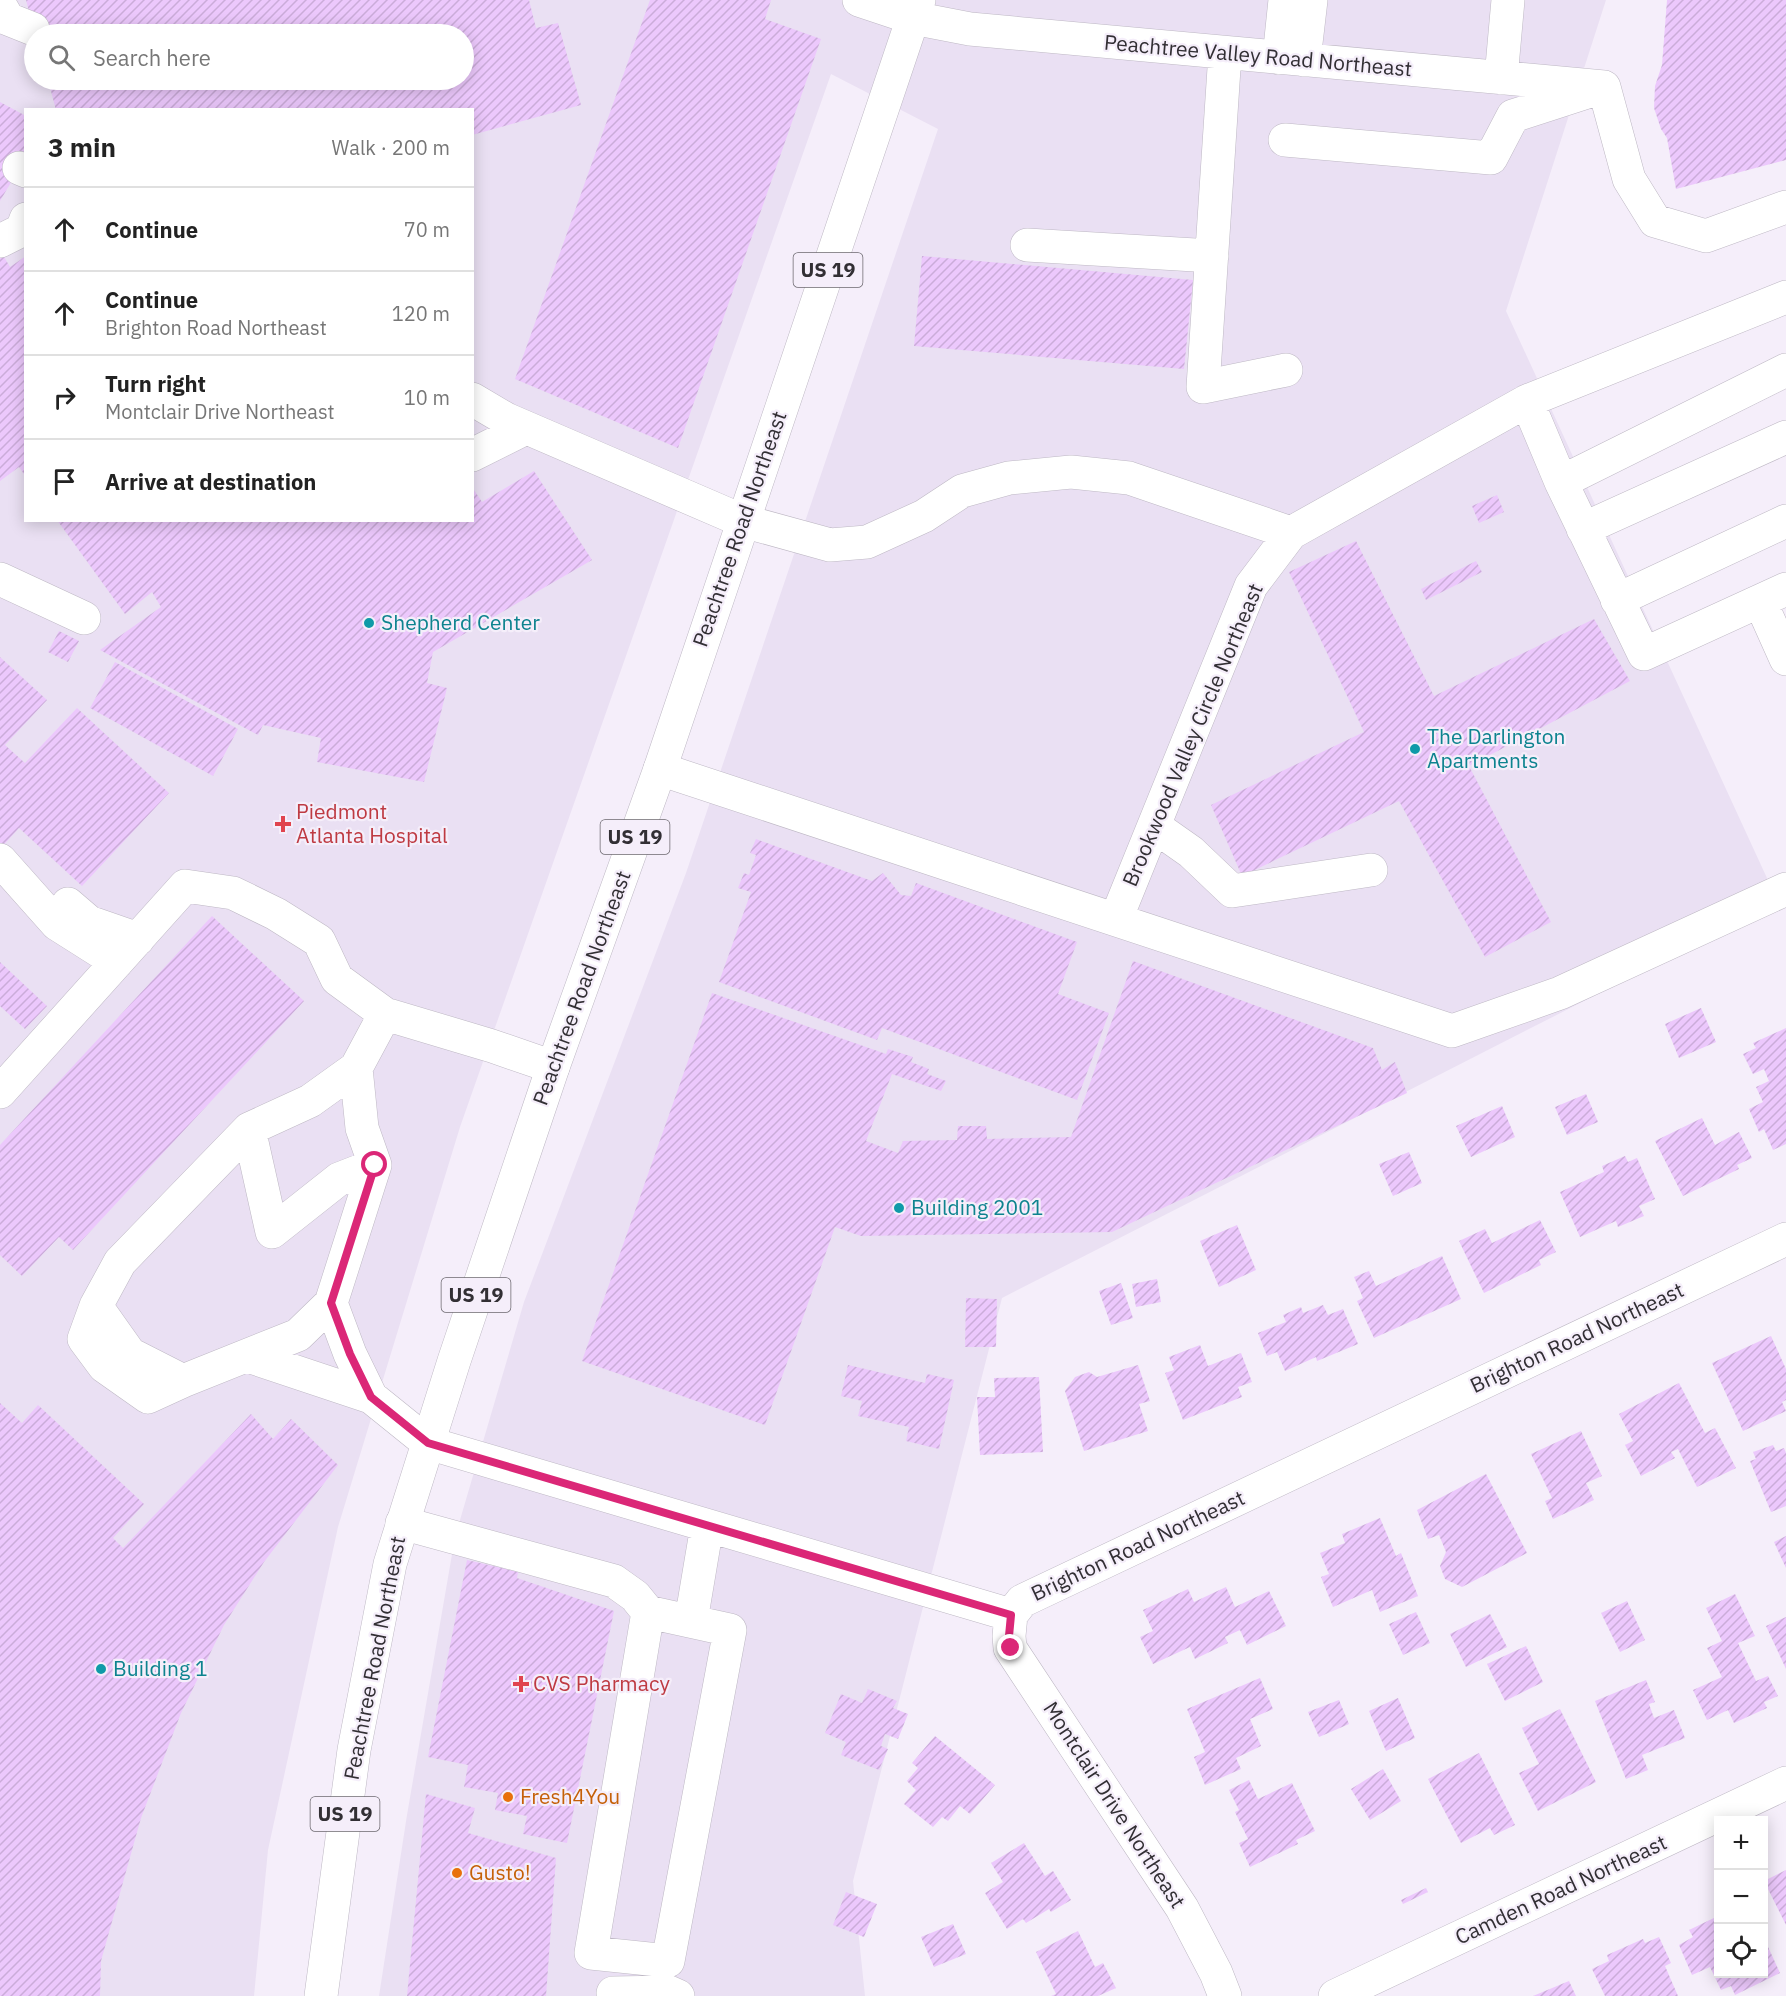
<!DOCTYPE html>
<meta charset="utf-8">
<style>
:root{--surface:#fff;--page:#f6f6f6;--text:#222;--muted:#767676;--line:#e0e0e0}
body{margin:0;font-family:"IBM Plex Sans",sans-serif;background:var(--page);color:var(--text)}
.controls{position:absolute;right:18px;bottom:18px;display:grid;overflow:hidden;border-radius:0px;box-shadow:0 3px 15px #0003}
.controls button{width:54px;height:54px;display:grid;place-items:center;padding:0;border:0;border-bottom:2px solid var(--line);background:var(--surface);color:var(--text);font:30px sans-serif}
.stop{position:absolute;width:18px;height:18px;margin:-14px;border:4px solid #db2777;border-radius:50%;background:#fff}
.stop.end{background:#db2777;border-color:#fff;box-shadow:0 2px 6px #0008}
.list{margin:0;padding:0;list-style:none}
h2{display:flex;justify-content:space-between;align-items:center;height:78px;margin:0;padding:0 24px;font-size:26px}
h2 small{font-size:20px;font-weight:400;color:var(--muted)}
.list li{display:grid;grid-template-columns:39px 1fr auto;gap:18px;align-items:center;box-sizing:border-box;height:84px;padding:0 24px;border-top:2px solid var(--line)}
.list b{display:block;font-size:22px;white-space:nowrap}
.list p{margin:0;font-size:20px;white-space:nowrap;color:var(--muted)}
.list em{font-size:20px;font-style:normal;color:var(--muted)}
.icon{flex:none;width:33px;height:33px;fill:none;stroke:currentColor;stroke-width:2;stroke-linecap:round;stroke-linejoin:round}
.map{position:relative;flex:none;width:1786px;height:1996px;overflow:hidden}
.search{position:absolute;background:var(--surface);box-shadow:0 3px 15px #0003;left:24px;top:24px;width:450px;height:66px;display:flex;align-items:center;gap:15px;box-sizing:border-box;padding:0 21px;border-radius:33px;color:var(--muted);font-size:22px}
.panel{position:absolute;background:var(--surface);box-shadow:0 3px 15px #0003;left:24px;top:108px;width:450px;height:414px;border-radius:0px}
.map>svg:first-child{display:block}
</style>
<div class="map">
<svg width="1786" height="1996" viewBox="0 0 1786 1996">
<defs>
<pattern id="building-hatch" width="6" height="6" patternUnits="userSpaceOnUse" patternTransform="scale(1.5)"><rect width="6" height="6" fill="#ecc8fc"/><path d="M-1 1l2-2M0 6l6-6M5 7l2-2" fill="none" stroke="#cbacd9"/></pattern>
</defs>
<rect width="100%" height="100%" fill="#f5eefa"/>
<path fill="#eae0f3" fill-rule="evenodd" d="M 0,0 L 1606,0 L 1506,311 L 1778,902 L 1002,1298 L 853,1881 L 865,1996 L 379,1996 L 407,1815 L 455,1537 L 524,1302 L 686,873 L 938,129 L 831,74 L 460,1127 L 338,1527 L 268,1850 L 254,1996 L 0,1996 ZM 34,34 L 464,34 L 464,80 L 34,80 ZM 26,110 L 472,110 L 472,520 L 26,520 Z"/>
<path fill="url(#building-hatch)" d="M 26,0 L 529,0 L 536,28 L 558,23 L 581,105 L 472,135 L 472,110 L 56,110 L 48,80 L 464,80 L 464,34 L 35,34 Z
M 650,0 L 771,0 L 765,19 L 821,39 L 678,448 L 515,379 Z
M 1667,0 L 1786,0 L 1786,160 L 1676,189 L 1667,138 L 1661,129 L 1654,108 L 1655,86 L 1662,65 Z
M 0,102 L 26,116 L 26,157 L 0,201 Z
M 0,250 L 10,267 L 26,256 L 26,477 L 19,467 L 0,481 Z
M 922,256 L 1193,280 L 1184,369 L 914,346 Z
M 534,471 L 592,560 L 433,652 L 427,683 L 447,688 L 424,782 L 317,762 L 321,738 L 263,725 L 258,735 L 100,650 L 161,607 L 152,592 L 125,614 L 57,520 L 472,520 L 472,487 L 482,502 Z
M 1497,495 L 1504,512 L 1479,523 L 1472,506 Z
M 1356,541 L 1434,696 L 1594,619 L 1630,681 L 1469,766 L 1551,922 L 1485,957 L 1399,801 L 1242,876 L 1211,805 L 1364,732 L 1289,572 Z
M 1476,561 L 1482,572 L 1426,600 L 1421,589 Z
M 59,631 L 79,641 L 68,662 L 48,652 Z
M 0,657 L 47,700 L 5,745 L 25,763 L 77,708 L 169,793 L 82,886 L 19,828 L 0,849 Z
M 115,662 L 238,729 L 213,776 L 90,708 Z
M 756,839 L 872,881 L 883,873 L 901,895 L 911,896 L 916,883 L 1077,942 L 1058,994 L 1109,1013 L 1077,1100 L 882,1028 L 877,1040 L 719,982 L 751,892 L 738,888 L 744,873 L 749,875 L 756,855 L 750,853 Z
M 212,916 L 304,1001 L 73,1250 L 59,1237 L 22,1276 L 0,1255 L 0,1145 Z
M 1133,961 L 1373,1048 L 1382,1070 L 1395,1062 L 1407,1093 L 1112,1232 L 861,1236 L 835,1227 L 765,1425 L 582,1361 L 712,993 L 886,1054 L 888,1049 L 913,1057 L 911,1062 L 929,1069 L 927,1074 L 946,1081 L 941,1091 L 892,1074 L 866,1141 L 898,1153 L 903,1141 L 957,1140 L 958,1126 L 986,1126 L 987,1139 L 1071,1137 Z
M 0,962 L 47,1006 L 25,1029 L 0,1006 Z
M 1701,1008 L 1716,1042 L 1679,1058 L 1665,1024 Z
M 1786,1028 L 1786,1144 L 1773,1150 L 1764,1129 L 1759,1132 L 1749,1109 L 1763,1102 L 1756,1087 L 1769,1081 L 1764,1069 L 1753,1074 L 1743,1054 L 1756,1048 L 1753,1043 Z
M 1586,1094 L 1598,1122 L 1567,1135 L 1555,1107 Z
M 1502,1106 L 1515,1137 L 1471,1157 L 1456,1126 Z
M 1702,1118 L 1715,1145 L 1739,1132 L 1752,1158 L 1737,1165 L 1739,1169 L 1683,1196 L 1655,1141 Z
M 1409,1152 L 1422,1183 L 1393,1196 L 1379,1164 Z
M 1625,1156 L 1628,1162 L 1637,1158 L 1655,1199 L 1639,1206 L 1644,1216 L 1618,1227 L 1616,1221 L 1580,1237 L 1560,1192 L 1604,1172 L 1602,1166 Z
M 1540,1220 L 1556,1252 L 1539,1260 L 1541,1265 L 1484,1293 L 1459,1241 L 1485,1229 L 1492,1243 Z
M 1237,1225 L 1256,1270 L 1219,1287 L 1200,1241 Z
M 1442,1256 L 1461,1299 L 1374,1338 L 1357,1301 L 1363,1298 L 1354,1277 L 1369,1271 L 1376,1286 Z
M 1157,1279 L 1161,1302 L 1136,1307 L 1132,1284 Z
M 1121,1283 L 1133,1318 L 1111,1325 L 1099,1291 Z
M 966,1298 L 997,1299 L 996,1347 L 965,1347 Z
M 1323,1305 L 1328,1315 L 1343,1309 L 1358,1344 L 1317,1361 L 1316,1357 L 1285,1371 L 1277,1352 L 1267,1356 L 1258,1333 L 1286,1322 L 1283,1315 L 1301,1307 L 1303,1313 Z
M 1771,1336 L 1786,1369 L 1786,1400 L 1782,1402 L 1786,1411 L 1743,1431 L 1712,1363 Z
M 1200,1345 L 1208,1366 L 1241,1353 L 1252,1382 L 1238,1387 L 1242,1397 L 1183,1420 L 1165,1373 L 1174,1370 L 1169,1357 Z
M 848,1365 L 925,1383 L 927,1374 L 954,1380 L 939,1449 L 906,1441 L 909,1427 L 858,1416 L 862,1401 L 841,1396 Z
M 1138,1365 L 1150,1401 L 1139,1404 L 1148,1431 L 1084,1451 L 1065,1391 L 1075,1377 L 1089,1372 L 1097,1377 Z
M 1039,1377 L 1043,1452 L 980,1455 L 977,1397 L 995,1397 L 994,1378 Z
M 1679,1383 L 1705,1433 L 1715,1428 L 1736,1468 L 1697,1487 L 1678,1449 L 1671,1452 L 1675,1458 L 1641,1476 L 1625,1445 L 1633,1441 L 1619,1414 Z
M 0,1403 L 22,1423 L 38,1405 L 144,1504 L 113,1538 L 123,1548 L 251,1414 L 273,1439 L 291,1419 L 338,1465 L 264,1562 L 224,1625 L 181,1713 L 141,1818 L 101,1961 L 100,1996 L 0,1996 Z
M 1581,1431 L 1602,1476 L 1586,1483 L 1594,1500 L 1553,1519 L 1545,1501 L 1552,1498 L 1531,1454 Z
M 1773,1445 L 1776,1451 L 1784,1448 L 1786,1453 L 1786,1506 L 1771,1512 L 1750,1461 L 1756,1459 L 1753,1452 Z
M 1486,1474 L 1527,1553 L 1462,1587 L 1445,1579 L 1440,1566 L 1446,1552 L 1439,1535 L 1428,1539 L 1417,1510 Z
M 1380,1518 L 1396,1556 L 1401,1553 L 1418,1596 L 1380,1612 L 1372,1590 L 1333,1607 L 1321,1577 L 1329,1574 L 1320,1553 L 1345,1543 L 1342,1534 Z
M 1786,1536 L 1786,1568 L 1774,1542 Z
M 467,1560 L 518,1572 L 517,1578 L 614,1611 L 567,1843 L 523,1834 L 527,1816 L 495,1810 L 498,1793 L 464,1787 L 468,1765 L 428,1757 Z
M 1226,1587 L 1235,1607 L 1269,1591 L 1286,1626 L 1247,1645 L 1240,1630 L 1225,1637 L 1228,1643 L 1195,1659 L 1190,1647 L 1153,1664 L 1140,1637 L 1153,1631 L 1143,1610 L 1188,1589 L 1194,1602 Z
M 1735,1594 L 1755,1636 L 1738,1643 L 1756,1681 L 1768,1676 L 1778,1696 L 1764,1702 L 1767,1708 L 1734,1723 L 1728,1710 L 1707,1720 L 1693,1690 L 1722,1677 L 1707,1648 L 1722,1641 L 1706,1608 Z
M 1627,1601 L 1645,1640 L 1620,1652 L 1601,1613 Z
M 1416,1612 L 1430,1643 L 1403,1655 L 1389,1624 Z
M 1490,1614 L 1507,1647 L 1466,1667 L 1450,1634 Z
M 1786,1617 L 1786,1669 L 1766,1626 Z
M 1526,1646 L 1543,1682 L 1505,1701 L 1487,1664 Z
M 1260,1678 L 1273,1709 L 1250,1719 L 1261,1746 L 1236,1758 L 1241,1769 L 1205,1785 L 1194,1757 L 1205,1752 L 1187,1709 Z
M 1646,1680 L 1655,1702 L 1649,1704 L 1654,1718 L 1674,1710 L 1685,1738 L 1642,1755 L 1648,1770 L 1626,1779 L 1595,1701 Z
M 868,1689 L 897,1701 L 893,1708 L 908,1714 L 898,1739 L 885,1734 L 881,1746 L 888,1749 L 879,1770 L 841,1755 L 846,1742 L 825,1733 L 841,1694 L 862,1703 Z
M 1398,1698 L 1415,1738 L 1386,1751 L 1369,1711 Z
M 1339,1700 L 1349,1724 L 1319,1737 L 1308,1712 Z
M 1560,1709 L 1596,1782 L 1538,1811 L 1519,1773 L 1539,1764 L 1522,1728 Z
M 935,1736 L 995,1785 L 970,1814 L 960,1806 L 948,1821 L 942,1817 L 933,1827 L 904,1804 L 916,1790 L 907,1781 L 918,1768 L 912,1763 Z
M 1479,1753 L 1515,1825 L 1494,1835 L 1490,1828 L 1461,1843 L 1428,1779 Z
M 1383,1769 L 1401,1801 L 1370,1820 L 1351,1789 Z
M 1249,1780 L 1258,1799 L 1292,1783 L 1315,1831 L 1296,1840 L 1298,1844 L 1250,1867 L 1239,1843 L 1248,1839 L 1235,1812 L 1239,1810 L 1229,1790 Z
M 426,1794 L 475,1808 L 468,1833 L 556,1858 L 546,1996 L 407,1996 Z
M 1024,1843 L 1045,1876 L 1053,1871 L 1071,1900 L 1051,1912 L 1049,1909 L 1026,1923 L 1023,1919 L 1007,1929 L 985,1893 L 1003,1882 L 991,1863 Z
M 1786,1870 L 1786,1925 L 1764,1881 Z
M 1426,1888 L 1428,1892 L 1403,1904 L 1401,1900 Z
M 846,1892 L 877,1904 L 864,1937 L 833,1925 Z
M 1718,1916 L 1718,1974 L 1764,1974 L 1764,1938 L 1780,1973 L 1735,1995 L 1731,1986 L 1721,1990 L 1710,1967 L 1692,1975 L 1679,1945 L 1693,1937 L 1689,1930 Z
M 953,1924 L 966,1954 L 934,1967 L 921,1937 Z
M 1078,1931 L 1095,1967 L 1103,1963 L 1116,1988 L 1098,1996 L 1051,1996 L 1056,1994 L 1036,1952 Z
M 1659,1937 L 1671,1963 L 1665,1966 L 1678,1996 L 1605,1996 L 1592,1969 L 1609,1961 L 1607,1955 L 1643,1939 L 1645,1943 Z
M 1569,1981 L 1576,1996 L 1533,1996 Z"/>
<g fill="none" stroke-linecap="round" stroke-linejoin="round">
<g stroke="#beb8c4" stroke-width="34">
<path id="minor" d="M 859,0 L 913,18 L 970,29 L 1604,87
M 0,5 L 8,19 L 33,29
M 1225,53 L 1203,387 L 1286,370
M 1279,58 L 1285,0
M 1304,60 L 1311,0
M 1501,78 L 1508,0
M 1604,87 L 1629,179 L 1655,221 L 1706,236 L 1786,207
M 1285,140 L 1491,158 L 1513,116 L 1590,91
M 19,168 L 26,171
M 0,241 L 22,230 L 26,219
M 1027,245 L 1212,256
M 472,399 L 506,419 L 743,521 L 830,545 L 867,542 L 924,516 L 962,491 L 1009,478 L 1071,472 L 1129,478 L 1291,533
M 1527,401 L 1561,482 L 1644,654 L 1786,589
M 472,455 L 526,428
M 1561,482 L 1786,370
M 1583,529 L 1786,437
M 0,579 L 84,618
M 1617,600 L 1786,521
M 1760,601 L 1786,659
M 660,769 L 1452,1031 L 1560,993 L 1786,889
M 1154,826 L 1191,852 L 1232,891 L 1371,870
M 0,860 L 57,924 L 117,962
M 68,904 L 89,922 L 138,939
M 1116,919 L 1251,586 L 1291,533 L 1527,401 L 1786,297
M 385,1014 L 492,1046 L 553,1067
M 356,1068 L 362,1128 L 375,1165 L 331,1303 L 350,1354 L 371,1397
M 0,1092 L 185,886 L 233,893 L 276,914 L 319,941 L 337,979 L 385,1014 L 356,1068 L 310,1101 L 249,1129 L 120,1262 L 96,1306 L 84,1339 L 104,1366 L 148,1397 L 183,1381 L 298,1335 L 331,1303
M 249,1129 L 272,1232 L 339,1179 L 375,1165
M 96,1306 L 130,1354 L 183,1381
M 248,1356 L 371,1397 L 428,1443 L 1011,1615 L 1022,1601 L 1786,1239
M 402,1523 L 614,1581 L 635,1596 L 648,1612
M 648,1612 L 730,1630 L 668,1961 L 591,1953 Z
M 1011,1615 L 1009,1636 L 1010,1648 L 1182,1908 L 1216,1973 L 1225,1996
M 691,1621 L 707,1526
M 613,1993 L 669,1992 L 678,1996
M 1335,1996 L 1786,1783"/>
</g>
<g stroke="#beb8c4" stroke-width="34">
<path id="highway" d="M 321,1996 L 354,1750 L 390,1564 L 454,1361 L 553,1067 L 660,769 L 919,0"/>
</g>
<use href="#minor" stroke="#fff" stroke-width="33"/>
<use href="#highway" stroke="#fff" stroke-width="33"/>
</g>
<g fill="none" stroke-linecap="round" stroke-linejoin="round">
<path stroke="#db2777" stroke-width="8" d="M 375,1165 L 331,1303 L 350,1354 L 371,1397 L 428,1443 L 1011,1615 L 1009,1636 L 1011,1648"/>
</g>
<g fill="#0f9aa8" stroke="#f5eefa" stroke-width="2">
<circle cx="369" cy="623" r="6"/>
<circle cx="1415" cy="749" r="6"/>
<circle cx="899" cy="1208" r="6"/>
<circle cx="101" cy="1669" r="6"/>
</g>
<g fill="#e0444e" stroke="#f5eefa" stroke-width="2">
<path d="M280 815h6v6h6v6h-6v6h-6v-6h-6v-6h6z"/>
<path d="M518 1675h6v6h6v6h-6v6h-6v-6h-6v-6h6z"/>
</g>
<g fill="#e8710a" stroke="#f5eefa" stroke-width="2">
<circle cx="508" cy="1797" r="6"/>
<circle cx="457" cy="1873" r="6"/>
</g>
<g text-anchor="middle" stroke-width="4.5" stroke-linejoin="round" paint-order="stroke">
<g fill="#f5eefa" stroke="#6c686f" stroke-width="1.5">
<rect x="793.5" y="253" width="69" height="34" rx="4.5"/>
<rect x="600.5" y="820" width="69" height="34" rx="4.5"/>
<rect x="441.5" y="1278" width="69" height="34" rx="4.5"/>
<rect x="310.5" y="1797" width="69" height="34" rx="4.5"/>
</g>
<g font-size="20" font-weight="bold" fill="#322f34">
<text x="828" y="277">US 19</text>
<text x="635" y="844">US 19</text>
<text x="476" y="1302">US 19</text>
<text x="345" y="1821">US 19</text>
</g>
<g font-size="21" fill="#322f34" stroke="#f5eefa">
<text transform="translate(1258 56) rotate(5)" y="7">Peachtree Valley Road Northeast</text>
<text transform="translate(740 529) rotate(-71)" y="7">Peachtree Road Northeast</text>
<text transform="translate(1193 735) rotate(-67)" y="7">Brookwood Valley Circle Northeast</text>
<text transform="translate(582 988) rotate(-70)" y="7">Peachtree Road Northeast</text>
<text transform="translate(1577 1338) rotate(-25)" y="7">Brighton Road Northeast</text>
<text transform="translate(1138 1546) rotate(-25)" y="7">Brighton Road Northeast</text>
<text transform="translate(375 1658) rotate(-79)" y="7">Peachtree Road Northeast</text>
<text transform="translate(1114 1805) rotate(57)" y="7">Montclair Drive Northeast</text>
<text transform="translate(1561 1890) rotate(-25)" y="7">Camden Road Northeast</text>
</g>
<g font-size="21" fill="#0d838f" stroke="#f5eefa" text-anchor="start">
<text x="381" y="630">Shepherd Center</text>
<text x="1427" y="744">The Darlington<tspan x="1427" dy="24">Apartments</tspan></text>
<text x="911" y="1215">Building 2001</text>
<text x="113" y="1676">Building 1</text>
</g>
<g font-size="21" fill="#be3a42" stroke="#f5eefa" text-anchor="start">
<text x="296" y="819">Piedmont<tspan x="296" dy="24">Atlanta Hospital</tspan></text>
<text x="533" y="1691">CVS Pharmacy</text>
</g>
<g font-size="21" fill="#c56008" stroke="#f5eefa" text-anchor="start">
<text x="520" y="1804">Fresh4You</text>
<text x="469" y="1880">Gusto!</text>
</g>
</g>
</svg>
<div class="controls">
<button>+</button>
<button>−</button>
<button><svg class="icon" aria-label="locate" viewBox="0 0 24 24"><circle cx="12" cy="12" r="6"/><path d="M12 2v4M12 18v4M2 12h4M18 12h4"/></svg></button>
</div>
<div class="stop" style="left:375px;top:1165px"></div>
<div class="stop end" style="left:1011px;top:1648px"></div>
<div class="search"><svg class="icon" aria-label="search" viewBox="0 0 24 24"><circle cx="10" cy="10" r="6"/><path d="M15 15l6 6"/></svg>Search here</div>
<section class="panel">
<h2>3 min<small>Walk · 200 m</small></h2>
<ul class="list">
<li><svg class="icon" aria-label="ahead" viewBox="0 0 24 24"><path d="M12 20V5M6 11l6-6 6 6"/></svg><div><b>Continue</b></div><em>70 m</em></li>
<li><svg class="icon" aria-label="ahead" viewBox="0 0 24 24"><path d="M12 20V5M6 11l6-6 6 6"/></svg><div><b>Continue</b><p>Brighton Road Northeast</p></div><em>120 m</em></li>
<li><svg class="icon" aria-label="right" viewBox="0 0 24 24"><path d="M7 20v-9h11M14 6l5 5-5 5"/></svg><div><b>Turn right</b><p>Montclair Drive Northeast</p></div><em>10 m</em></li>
<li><svg class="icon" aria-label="arrive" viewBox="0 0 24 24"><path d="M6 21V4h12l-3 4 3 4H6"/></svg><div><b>Arrive at destination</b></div></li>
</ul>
</section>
</div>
